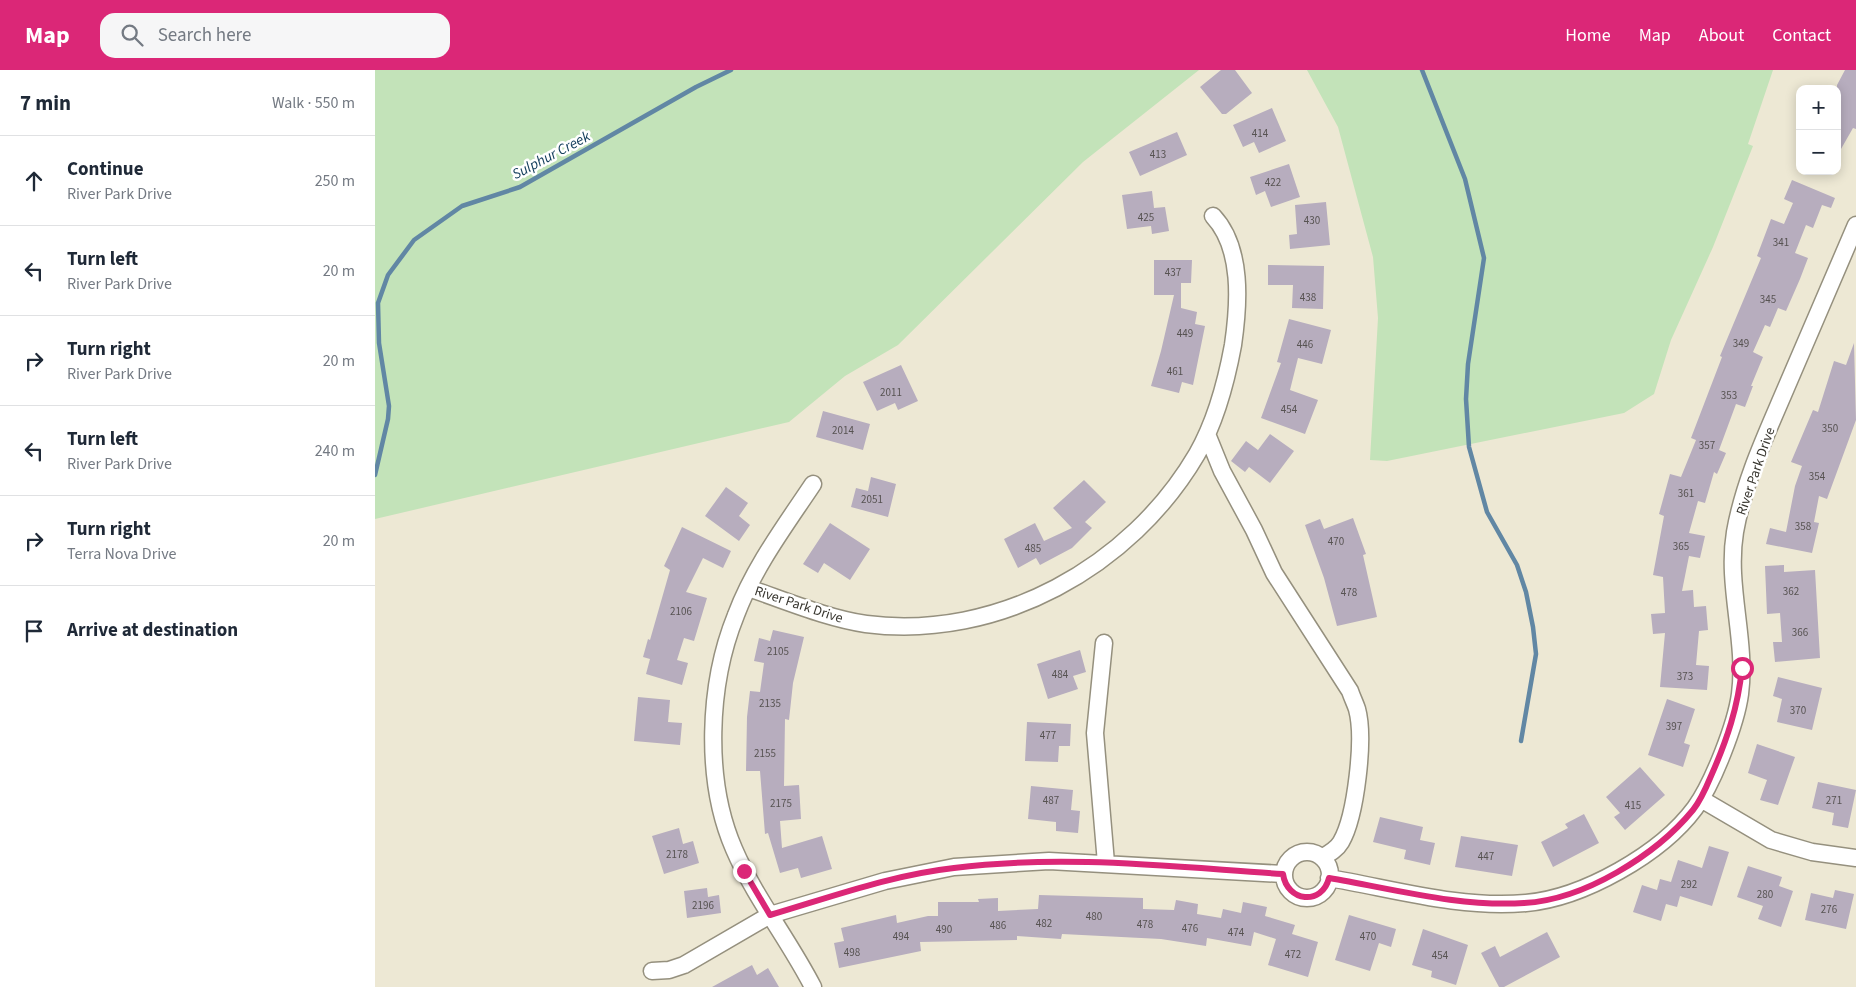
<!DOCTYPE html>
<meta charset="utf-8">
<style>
:root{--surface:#fff;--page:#f6f6f7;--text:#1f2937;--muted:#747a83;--line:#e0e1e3;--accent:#db2777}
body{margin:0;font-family:"Source Sans 3",sans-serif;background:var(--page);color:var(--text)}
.controls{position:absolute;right:15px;top:15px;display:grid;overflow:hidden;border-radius:10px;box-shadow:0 2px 12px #0003}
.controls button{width:45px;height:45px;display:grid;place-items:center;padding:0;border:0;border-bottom:1px solid var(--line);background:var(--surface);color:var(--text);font:25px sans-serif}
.stop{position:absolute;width:15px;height:15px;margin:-11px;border:4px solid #db2777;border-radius:50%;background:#fff}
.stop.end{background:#db2777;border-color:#fff;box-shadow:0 1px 5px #0008}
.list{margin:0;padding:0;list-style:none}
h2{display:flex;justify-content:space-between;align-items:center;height:65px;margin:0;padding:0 20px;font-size:21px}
h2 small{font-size:16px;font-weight:400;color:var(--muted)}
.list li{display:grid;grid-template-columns:32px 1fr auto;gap:15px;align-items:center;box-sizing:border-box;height:90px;padding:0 20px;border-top:1px solid var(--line)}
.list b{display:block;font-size:19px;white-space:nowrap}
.list p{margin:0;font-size:16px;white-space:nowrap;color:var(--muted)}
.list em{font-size:16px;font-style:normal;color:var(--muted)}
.icon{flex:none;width:28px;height:28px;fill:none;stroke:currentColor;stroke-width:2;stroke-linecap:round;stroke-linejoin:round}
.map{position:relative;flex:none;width:1481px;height:917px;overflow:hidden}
header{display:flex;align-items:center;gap:30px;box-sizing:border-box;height:70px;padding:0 25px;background:var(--accent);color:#fff}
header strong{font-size:24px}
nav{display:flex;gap:28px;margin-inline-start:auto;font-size:18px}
.search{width:350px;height:45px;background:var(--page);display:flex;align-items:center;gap:12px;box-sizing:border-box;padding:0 18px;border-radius:15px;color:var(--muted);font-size:19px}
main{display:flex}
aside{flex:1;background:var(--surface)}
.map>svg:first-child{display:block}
</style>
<header>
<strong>Map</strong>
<div class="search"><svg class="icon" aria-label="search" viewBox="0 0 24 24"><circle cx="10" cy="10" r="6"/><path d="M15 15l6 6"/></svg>Search here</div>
<nav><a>Home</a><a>Map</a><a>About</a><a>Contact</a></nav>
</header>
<main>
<aside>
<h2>7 min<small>Walk · 550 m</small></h2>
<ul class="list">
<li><svg class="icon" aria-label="ahead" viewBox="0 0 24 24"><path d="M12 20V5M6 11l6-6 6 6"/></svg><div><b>Continue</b><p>River Park Drive</p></div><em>250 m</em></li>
<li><svg class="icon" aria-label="left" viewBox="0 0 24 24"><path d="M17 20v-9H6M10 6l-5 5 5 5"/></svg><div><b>Turn left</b><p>River Park Drive</p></div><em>20 m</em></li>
<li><svg class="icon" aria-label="right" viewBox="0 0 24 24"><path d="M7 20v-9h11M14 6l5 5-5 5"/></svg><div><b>Turn right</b><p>River Park Drive</p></div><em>20 m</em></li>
<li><svg class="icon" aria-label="left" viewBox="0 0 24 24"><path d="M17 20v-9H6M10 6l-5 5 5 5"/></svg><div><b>Turn left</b><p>River Park Drive</p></div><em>240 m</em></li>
<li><svg class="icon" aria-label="right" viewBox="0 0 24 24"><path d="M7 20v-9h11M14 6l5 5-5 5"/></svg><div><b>Turn right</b><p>Terra Nova Drive</p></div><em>20 m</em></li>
<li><svg class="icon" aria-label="arrive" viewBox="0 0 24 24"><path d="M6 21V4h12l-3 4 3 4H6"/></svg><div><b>Arrive at destination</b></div></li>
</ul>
</aside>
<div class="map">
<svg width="1481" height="917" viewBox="0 0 1481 917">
<rect width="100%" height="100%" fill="#ede8d4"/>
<path fill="#c3e3b9" d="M 0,0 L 824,0 L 708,92 L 523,275 L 470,306 L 414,352 L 0,449 Z
M 932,0 L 1398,0 L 1373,74 L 1378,76 L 1338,177 L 1296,270 L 1279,324 L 1249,343 L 1012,391 L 995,390 L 1003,248 L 998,187 L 963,57 Z"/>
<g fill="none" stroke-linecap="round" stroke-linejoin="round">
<path stroke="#6187a4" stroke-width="4.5" d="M 1047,0 L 1090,109 L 1109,188 L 1093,294 L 1091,329 L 1094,377 L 1112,442 L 1142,495 L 1151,522 L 1158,557 L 1161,584 L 1146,671
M 0,405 L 13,349 L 14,336 L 4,273 L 3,233 L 13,205 L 39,170 L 87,136 L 145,117 L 321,17 L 356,0"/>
</g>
<path fill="#b7adbe" d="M 846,0 L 860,0 L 877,23 L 851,44 L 847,44 L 825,17 Z
M 1470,0 L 1481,0 L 1481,59 L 1478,58 L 1462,86 L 1462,15 Z
M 897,38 L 911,71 L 884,83 L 879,72 L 868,77 L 858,55 Z
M 802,62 L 812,85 L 765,106 L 754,82 Z
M 914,94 L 925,127 L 896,137 L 890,121 L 881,125 L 875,107 Z
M 1417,110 L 1460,128 L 1456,138 L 1447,135 L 1438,158 L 1431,155 L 1420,183 L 1433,188 L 1425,209 L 1411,241 L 1403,238 L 1395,257 L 1390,255 L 1378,282 L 1388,287 L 1376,316 L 1378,316 L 1370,337 L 1361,334 L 1344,380 L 1351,383 L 1342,404 L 1339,402 L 1330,433 L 1323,431 L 1314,463 L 1330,466 L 1325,488 L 1314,486 L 1307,521 L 1318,520 L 1319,537 L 1331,536 L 1333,560 L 1324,561 L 1321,595 L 1334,596 L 1332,620 L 1285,617 L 1290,563 L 1278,564 L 1276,544 L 1290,543 L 1288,507 L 1278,505 L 1289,446 L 1284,444 L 1295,404 L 1306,407 L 1321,370 L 1316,368 L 1347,287 L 1345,286 L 1386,188 L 1382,186 L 1396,149 L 1409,154 L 1418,133 L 1409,129 Z
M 777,121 L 779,138 L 790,137 L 794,161 L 777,164 L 776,156 L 752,159 L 747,125 Z
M 951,132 L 955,175 L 915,179 L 914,165 L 922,164 L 920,135 Z
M 779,190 L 817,190 L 816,213 L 806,213 L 806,238 L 822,242 L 820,254 L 830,256 L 818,315 L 807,312 L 804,323 L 776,316 L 786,281 L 799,225 L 779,225 Z
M 893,195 L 949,196 L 948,239 L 917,238 L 918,215 L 893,215 Z
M 914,249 L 956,260 L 947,294 L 923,288 L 915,320 L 943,330 L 930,364 L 886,348 L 906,293 L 902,292 Z
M 1479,273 L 1481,350 L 1452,429 L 1444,426 L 1439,452 L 1444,453 L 1437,483 L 1391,474 L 1395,458 L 1411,462 L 1420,416 L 1427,396 L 1416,392 L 1438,340 L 1443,342 L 1459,291 L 1471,295 Z
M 526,295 L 543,331 L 523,340 L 520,333 L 502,341 L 488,312 Z
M 448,341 L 495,354 L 488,380 L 441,367 Z
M 895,364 L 919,381 L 895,413 L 874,397 L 870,402 L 856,391 L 871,371 L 883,380 Z
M 496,407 L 521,414 L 513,447 L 476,437 L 481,418 L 493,421 Z
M 709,410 L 731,432 L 710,452 L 717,458 L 697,478 L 665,495 L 661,488 L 643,498 L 629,469 L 660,453 L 669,471 L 697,458 L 678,438 Z
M 351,417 L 373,433 L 364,446 L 375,455 L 364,471 L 330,446 Z
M 978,448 L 991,484 L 988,485 L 1002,547 L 962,556 L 949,508 L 930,455 L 945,449 L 949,459 Z
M 455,453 L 495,479 L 475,510 L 449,493 L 443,503 L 428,494 Z
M 307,457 L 356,481 L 348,498 L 328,488 L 311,522 L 332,528 L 319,571 L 309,568 L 302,590 L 313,593 L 307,615 L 271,604 L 275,589 L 268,587 L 273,569 L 275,570 L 295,500 L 289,496 Z
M 1409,495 L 1409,502 L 1440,500 L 1445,588 L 1400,592 L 1398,572 L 1407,572 L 1405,543 L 1392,544 L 1390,496 Z
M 398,560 L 429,567 L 418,613 L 414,650 L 410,649 L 409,716 L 424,715 L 426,749 L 405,751 L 407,778 L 447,766 L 457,799 L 426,808 L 423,798 L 405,803 L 393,763 L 390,764 L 385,701 L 371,701 L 372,647 L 375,621 L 385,622 L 389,593 L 379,591 L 384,568 L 395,571 Z
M 705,580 L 711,602 L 698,606 L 703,619 L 673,629 L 662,594 Z
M 1403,607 L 1447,618 L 1437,660 L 1402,652 L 1407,629 L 1398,626 Z
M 263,627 L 295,630 L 293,652 L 307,653 L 305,675 L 259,671 Z
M 1292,629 L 1320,639 L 1309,673 L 1315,675 L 1308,697 L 1273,685 Z
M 652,652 L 696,654 L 695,676 L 684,676 L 683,692 L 650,691 Z
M 1382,674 L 1420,687 L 1403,735 L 1385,730 L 1392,710 L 1373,703 Z
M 1265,697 L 1290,725 L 1250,760 L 1239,747 L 1245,743 L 1231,727 Z
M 1443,712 L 1481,720 L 1473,758 L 1457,755 L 1459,743 L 1437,738 Z
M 656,716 L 698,720 L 696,740 L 705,741 L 703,763 L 681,761 L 681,752 L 653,749 Z
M 1209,744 L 1224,773 L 1178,797 L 1166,772 L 1193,758 L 1190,754 Z
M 1005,747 L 1048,757 L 1045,770 L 1060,773 L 1055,795 L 1029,789 L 1031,780 L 998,772 Z
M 304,758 L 308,774 L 318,771 L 324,793 L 289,804 L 277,766 Z
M 1086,766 L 1143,775 L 1137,806 L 1080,797 Z
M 1334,776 L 1354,782 L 1337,836 L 1305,826 L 1302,837 L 1291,834 L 1286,851 L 1258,842 L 1267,815 L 1282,820 L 1285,809 L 1296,812 L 1303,790 L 1327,798 Z
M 1373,796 L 1407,807 L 1404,816 L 1418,821 L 1406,857 L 1383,849 L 1388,836 L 1362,827 Z
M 332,818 L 333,827 L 344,825 L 346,843 L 312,848 L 309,821 Z
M 1460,820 L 1479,824 L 1471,859 L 1430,850 L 1436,823 L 1458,828 Z
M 664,825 L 768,828 L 768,839 L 799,840 L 801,830 L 823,834 L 822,844 L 846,848 L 848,839 L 866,843 L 868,832 L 892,837 L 890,846 L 920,855 L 917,864 L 943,872 L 933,907 L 893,895 L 901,869 L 879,862 L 876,876 L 832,868 L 831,876 L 786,869 L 687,864 L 686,869 L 642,866 L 642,870 L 545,872 L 546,881 L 464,898 L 459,873 L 469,871 L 466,858 L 521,845 L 522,853 L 553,846 L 563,846 L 563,832 L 604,832 L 603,829 L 623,828 L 623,841 L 663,839 Z
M 974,845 L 1021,859 L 1016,877 L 1004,873 L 995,901 L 960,890 Z
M 1048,859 L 1093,875 L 1081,915 L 1056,907 L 1057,901 L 1037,895 Z
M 1172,862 L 1185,887 L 1129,917 L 1124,917 L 1106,883 L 1120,876 L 1125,887 Z
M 377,895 L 382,905 L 393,898 L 404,917 L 337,917 Z"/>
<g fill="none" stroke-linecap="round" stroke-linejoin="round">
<g stroke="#95907e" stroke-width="19">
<path id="minor" d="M 832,364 L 847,401 L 879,460 L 899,503 L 975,621 C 977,627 980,633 982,639 C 990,668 981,746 966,772 C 962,779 955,783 948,787
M 438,414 C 410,456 379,497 361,545 C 333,614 329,710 359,779 C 380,828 414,870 438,917
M 373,518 C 412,531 451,548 491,554 C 623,571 756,497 822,384 C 841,351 851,313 858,275 C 864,234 868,178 838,146
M 729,573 L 720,663 L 731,793
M 1326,729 L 1396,770 L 1437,782 L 1481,788
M909 805a23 23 0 1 1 46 0a23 23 0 1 1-46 0Z
M 954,808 C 1019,819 1085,839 1151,833 C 1208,828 1286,784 1320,738 C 1338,713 1361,654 1365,624 C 1372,570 1351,516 1360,462 C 1369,411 1391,365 1411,318 C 1434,264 1458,209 1481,155
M 277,901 L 294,900 L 309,895 L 395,845 L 510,811 L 579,797 L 674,791 L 908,804"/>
</g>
<use href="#minor" stroke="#fff" stroke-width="16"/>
</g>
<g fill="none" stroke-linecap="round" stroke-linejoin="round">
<path stroke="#db2777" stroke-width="6" d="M 369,801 L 395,845 C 456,827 516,805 579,798 C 688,784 798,797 908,804 C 912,832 947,836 954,808 C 1019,819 1083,837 1149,833 C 1209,830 1281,785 1318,740 C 1326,730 1331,718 1336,706 C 1352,670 1363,637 1367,598"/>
</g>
<g text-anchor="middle" stroke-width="5" stroke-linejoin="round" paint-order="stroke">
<g font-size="11" fill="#575352">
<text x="885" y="67">414</text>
<text x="783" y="88">413</text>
<text x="898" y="116">422</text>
<text x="771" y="151">425</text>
<text x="937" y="154">430</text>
<text x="1406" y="176">341</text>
<text x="798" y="206">437</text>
<text x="933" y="231">438</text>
<text x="1393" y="233">345</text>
<text x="810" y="267">449</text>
<text x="1366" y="277">349</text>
<text x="930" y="278">446</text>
<text x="800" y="305">461</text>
<text x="516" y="326">2011</text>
<text x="1354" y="329">353</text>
<text x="914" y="343">454</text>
<text x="1455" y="362">350</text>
<text x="468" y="364">2014</text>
<text x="1332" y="379">357</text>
<text x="1442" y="410">354</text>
<text x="1311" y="427">361</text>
<text x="497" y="433">2051</text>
<text x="1428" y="460">358</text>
<text x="961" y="475">470</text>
<text x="1306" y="480">365</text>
<text x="658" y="482">485</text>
<text x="1416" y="525">362</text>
<text x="974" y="526">478</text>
<text x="306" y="545">2106</text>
<text x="1425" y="566">366</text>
<text x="403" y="585">2105</text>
<text x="685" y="608">484</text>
<text x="1310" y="610">373</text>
<text x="395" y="637">2135</text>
<text x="1423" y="644">370</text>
<text x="1299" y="660">397</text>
<text x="673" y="669">477</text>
<text x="390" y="687">2155</text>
<text x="676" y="734">487</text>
<text x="1459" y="734">271</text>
<text x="406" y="737">2175</text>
<text x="1258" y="739">415</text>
<text x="302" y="788">2178</text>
<text x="1111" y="790">447</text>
<text x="1314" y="818">292</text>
<text x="1390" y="828">280</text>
<text x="328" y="839">2196</text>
<text x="1454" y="843">276</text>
<text x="719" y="850">480</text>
<text x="669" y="857">482</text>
<text x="770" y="858">478</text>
<text x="623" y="859">486</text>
<text x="815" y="862">476</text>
<text x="569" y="863">490</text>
<text x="861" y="866">474</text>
<text x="526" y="870">494</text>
<text x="993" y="870">470</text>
<text x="477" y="886">498</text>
<text x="918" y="888">472</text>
<text x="1065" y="889">454</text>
</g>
<g font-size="14" fill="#37352e" stroke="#fff">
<text transform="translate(1380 401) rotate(-71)" y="5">River Park Drive</text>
<text transform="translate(424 534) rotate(18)" y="5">River Park Drive</text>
</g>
<g font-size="15" font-style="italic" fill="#16405e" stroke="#fff">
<text transform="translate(176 85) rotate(-28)" y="5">Sulphur Creek</text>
</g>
</g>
</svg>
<div class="controls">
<button>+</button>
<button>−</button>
</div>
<div class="stop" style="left:1367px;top:598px"></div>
<div class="stop end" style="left:369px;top:801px"></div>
</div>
</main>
